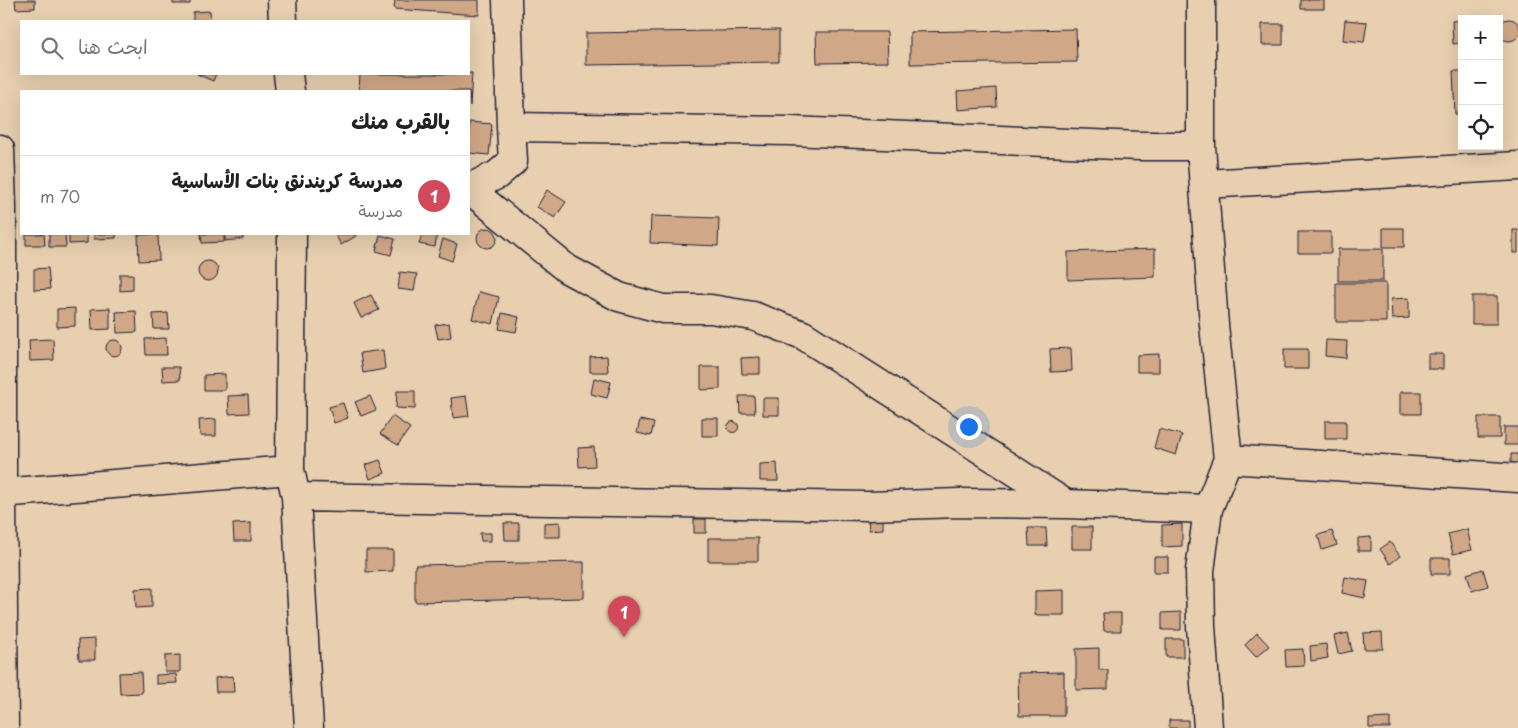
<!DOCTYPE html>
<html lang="ar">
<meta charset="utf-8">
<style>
:root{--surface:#fff;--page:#f2f2f2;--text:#222;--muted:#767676;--line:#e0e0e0;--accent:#d1495b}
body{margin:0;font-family:"Playpen Sans","Playpen Sans Arabic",sans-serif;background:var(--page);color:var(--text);direction:rtl}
.controls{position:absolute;right:15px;top:15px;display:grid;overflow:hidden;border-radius:0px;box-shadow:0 5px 20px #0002}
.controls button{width:45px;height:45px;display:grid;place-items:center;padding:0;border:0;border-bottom:1px solid var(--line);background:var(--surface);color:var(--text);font:25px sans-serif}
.you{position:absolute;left:968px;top:426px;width:18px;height:18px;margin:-12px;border:4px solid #fff;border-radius:50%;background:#1a73e8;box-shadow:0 0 0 8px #1a73e833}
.badge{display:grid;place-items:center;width:32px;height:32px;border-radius:50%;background:var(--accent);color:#fff;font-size:16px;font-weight:700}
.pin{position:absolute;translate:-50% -41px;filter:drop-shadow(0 1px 2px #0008)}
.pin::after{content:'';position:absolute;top:26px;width:18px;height:15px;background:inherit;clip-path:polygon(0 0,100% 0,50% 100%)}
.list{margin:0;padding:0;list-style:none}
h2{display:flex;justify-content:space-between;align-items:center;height:65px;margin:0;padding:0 20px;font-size:21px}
h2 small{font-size:16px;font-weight:400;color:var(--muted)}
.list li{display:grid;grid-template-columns:32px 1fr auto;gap:15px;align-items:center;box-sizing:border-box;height:80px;padding:0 20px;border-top:1px solid var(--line)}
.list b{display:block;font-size:19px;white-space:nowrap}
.list p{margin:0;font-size:16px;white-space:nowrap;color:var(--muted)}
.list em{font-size:16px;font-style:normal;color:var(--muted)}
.icon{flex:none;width:28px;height:28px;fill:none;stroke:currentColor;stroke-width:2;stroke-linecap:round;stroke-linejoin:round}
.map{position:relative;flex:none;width:1518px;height:728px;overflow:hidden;direction:ltr}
.search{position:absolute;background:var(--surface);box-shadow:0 5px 20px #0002;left:20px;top:20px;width:450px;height:55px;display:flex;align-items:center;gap:12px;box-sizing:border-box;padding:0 18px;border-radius:0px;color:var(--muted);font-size:19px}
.panel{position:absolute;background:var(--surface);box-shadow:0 5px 20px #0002;left:20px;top:90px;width:450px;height:145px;border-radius:0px;direction:rtl}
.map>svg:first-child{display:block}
</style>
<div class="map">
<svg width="1518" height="728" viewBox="0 0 1518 728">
<rect width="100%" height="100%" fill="#e7cfaf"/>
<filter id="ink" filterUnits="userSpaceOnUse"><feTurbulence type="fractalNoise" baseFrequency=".02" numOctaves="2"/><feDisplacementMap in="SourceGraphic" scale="10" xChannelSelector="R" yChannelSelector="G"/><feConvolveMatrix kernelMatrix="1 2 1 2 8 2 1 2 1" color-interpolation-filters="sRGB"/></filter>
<g filter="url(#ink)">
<path fill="#d0a887" stroke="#22223b" d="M 15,0 L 35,0 L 35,8 L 16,9 Z
M 173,0 L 190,0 L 190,4 L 173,4 Z
M 395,0 L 479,0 L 479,15 L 394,9 Z
M 1301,0 L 1324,0 L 1324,9 L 1301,9 Z
M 210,11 L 211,21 L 193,21 L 193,12 Z
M1498 30a11 11 0 1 1 22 0a11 11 0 1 1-22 0Z
M 1345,20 L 1367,22 L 1364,42 L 1343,40 Z
M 1462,20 L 1462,43 L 1453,44 L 1452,21 Z
M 1262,24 L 1283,24 L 1283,45 L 1262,45 Z
M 1076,29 L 1077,62 L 910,64 L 910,32 Z
M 779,30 L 779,62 L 586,65 L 586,33 Z
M 816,32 L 887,32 L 888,62 L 817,63 Z
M 1453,71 L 1462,71 L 1462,114 L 1455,114 Z
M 469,73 L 472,73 L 470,106 L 469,91 L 359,91 L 360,74 L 469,74 Z
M 197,74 L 216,74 L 213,81 Z
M 996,88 L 997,107 L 958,110 L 957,91 Z
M 469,122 L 492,124 L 489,155 L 469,153 Z
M 547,190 L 566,202 L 555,218 L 537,207 Z
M 651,216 L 719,218 L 718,246 L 650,243 Z
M477 238a10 10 0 1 1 20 0a10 10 0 1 1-20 0Z
M 1383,228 L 1404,228 L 1404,247 L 1383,247 Z
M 1513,230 L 1518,230 L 1518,253 L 1513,253 Z
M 1298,232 L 1331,232 L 1331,253 L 1298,253 Z
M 26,234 L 44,234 L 45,245 L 26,245 Z
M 49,234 L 65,234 L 66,247 L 49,247 Z
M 69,234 L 87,234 L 87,243 L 69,244 Z
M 94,234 L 116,234 L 116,238 L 94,239 Z
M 158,234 L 159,260 L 139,261 L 138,235 Z
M 201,234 L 224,234 L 224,242 L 202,243 Z
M 225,234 L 243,234 L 243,239 L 225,241 Z
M 335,234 L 355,234 L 356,236 L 341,245 Z
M 422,234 L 437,234 L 435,247 L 419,244 Z
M 380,235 L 395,239 L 391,255 L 376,251 Z
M 443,239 L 457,244 L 452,261 L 438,256 Z
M 1155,249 L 1155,277 L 1068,280 L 1068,252 Z
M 1338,249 L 1383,249 L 1383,281 L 1338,281 Z
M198 271a10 10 0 1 1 20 0a10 10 0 1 1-20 0Z
M 48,268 L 50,289 L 34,290 L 34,269 Z
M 400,272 L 417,274 L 414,291 L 398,289 Z
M 120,274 L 133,274 L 133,290 L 120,291 Z
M 1336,283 L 1386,283 L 1386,322 L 1336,322 Z
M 479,292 L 499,297 L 493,324 L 472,319 Z
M 371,295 L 379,310 L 361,318 L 354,303 Z
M 1472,296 L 1497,296 L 1497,324 L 1472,324 Z
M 1409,298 L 1409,318 L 1392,319 L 1391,299 Z
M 75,308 L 75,326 L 57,327 L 57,309 Z
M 110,308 L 110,329 L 92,330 L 91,309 Z
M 136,311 L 137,332 L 117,333 L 116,312 Z
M 168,313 L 169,329 L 154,329 L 153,314 Z
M 502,313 L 519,317 L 516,332 L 499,329 Z
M 449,323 L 451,337 L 438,339 L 435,325 Z
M 166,338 L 167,355 L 146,355 L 145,339 Z
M 53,339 L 54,360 L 30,361 L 29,340 Z
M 1326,340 L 1347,341 L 1346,358 L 1325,356 Z
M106 348a8 8 0 1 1 16 0a8 8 0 1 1-16 0Z
M 1071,348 L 1072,371 L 1051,372 L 1050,349 Z
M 1284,349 L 1308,349 L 1308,369 L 1284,369 Z
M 383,350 L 385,369 L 363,373 L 360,353 Z
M 1159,354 L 1159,372 L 1137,372 L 1137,355 Z
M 1428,354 L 1443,354 L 1443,369 L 1428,369 Z
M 607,356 L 608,372 L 590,372 L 590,357 Z
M 760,357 L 760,374 L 742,374 L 741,358 Z
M 162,367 L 179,367 L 180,380 L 163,381 Z
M 701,367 L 720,367 L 720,389 L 701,390 Z
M 225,374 L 225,390 L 204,390 L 204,375 Z
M 594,378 L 611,382 L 607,398 L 591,394 Z
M 397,391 L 415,391 L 415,409 L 396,408 Z
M 1400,392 L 1421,392 L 1421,414 L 1400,414 Z
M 248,395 L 249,413 L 229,414 L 228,396 Z
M 370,396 L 376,410 L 361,416 L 355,402 Z
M 466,396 L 469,416 L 453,418 L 451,398 Z
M 739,396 L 754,396 L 755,413 L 740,413 Z
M 763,398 L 779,398 L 779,415 L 763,415 Z
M 343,403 L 348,418 L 334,423 L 329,407 Z
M 392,416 L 410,428 L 398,445 L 380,434 Z
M 1478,417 L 1500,417 L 1500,438 L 1478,438 Z
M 702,418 L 718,418 L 718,436 L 702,436 Z
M 216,419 L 216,436 L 200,436 L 199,420 Z
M 640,420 L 654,423 L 651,436 L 637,433 Z
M 1325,421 L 1346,421 L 1346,439 L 1325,439 Z
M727.5 427a5.5 5.5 0 1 1 11 0a5.5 5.5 0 1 1-11 0Z
M 1504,427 L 1518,427 L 1518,445 L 1504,445 Z
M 1159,429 L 1182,435 L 1176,455 L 1154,448 Z
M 594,447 L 595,466 L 579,467 L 578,448 Z
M 1511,454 L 1518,454 L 1518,470 L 1511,470 Z
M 380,460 L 385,473 L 370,479 L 365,465 Z
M 777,463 L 778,481 L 760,481 L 760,464 Z
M 868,518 L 883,518 L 883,529 L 869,530 Z
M 694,519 L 706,519 L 706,533 L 694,533 Z
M 560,522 L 560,537 L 544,537 L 544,523 Z
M 251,523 L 251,541 L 234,541 L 233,524 Z
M 504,523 L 519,523 L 519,540 L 505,540 Z
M 1182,524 L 1182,546 L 1162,547 L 1162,525 Z
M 1072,527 L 1092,527 L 1092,549 L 1072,549 Z
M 1028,528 L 1046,528 L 1047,546 L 1029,546 Z
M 1467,529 L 1472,550 L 1453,554 L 1448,534 Z
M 1332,531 L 1337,545 L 1322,550 L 1318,535 Z
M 480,533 L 491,533 L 491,541 L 481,541 Z
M 1371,537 L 1371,551 L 1358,551 L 1358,538 Z
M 708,538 L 758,538 L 758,561 L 708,561 Z
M 1390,542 L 1400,556 L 1390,564 L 1380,549 Z
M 366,550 L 393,550 L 393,571 L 366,572 Z
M 1154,557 L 1168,557 L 1168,572 L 1154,572 Z
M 1431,558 L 1450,558 L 1450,574 L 1431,574 Z
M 584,562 L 584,598 L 415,602 L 415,565 Z
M 1483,569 L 1488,586 L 1472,591 L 1467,574 Z
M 1345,577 L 1368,581 L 1365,598 L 1342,593 Z
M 152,588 L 152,607 L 136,608 L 135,589 Z
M 1064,590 L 1064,615 L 1035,615 L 1035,591 Z
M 1181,612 L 1181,630 L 1162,630 L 1162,613 Z
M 1103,613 L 1121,613 L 1121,631 L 1104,631 Z
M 1382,632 L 1383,649 L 1364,649 L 1363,633 Z
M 1257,633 L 1269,646 L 1256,657 L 1245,645 Z
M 1348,633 L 1352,651 L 1338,654 L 1334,636 Z
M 95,639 L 95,660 L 79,660 L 78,640 Z
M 1166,639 L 1183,639 L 1183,657 L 1166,657 Z
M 1326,644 L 1328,658 L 1311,661 L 1310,646 Z
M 1099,648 L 1099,670 L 1108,670 L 1108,689 L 1076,690 L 1076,649 Z
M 1303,649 L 1304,666 L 1286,667 L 1285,650 Z
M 180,655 L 180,672 L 165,672 L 165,656 Z
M 141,672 L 142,693 L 120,694 L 119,673 Z
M 1064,672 L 1064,716 L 1019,716 L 1018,673 Z
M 176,674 L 177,683 L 156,684 L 156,675 Z
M 233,676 L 234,692 L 216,692 L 215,678 Z
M 1390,718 L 1390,728 L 1369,728 L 1369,719 Z
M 1169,720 L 1188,720 L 1188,728 L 1169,728 Z"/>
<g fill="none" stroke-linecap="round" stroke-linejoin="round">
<g stroke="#22223b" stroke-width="31">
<path id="minor" d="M 282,0 L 283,21
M 507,0 L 511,127
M 1201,0 L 1201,146 L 1214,325 L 1228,459 L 1208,509 L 1200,571 L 1201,626 L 1208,728
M 288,74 L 290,91
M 0,149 L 2,207 L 0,207
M 1205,184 L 1518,166
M 469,188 L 497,175 L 513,161 L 511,127 L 791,131 L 1140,146 L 1201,146
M 469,189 L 567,269 L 619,297 L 663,309 L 711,309 L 753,316 L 803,335 L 1066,504
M 2,207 L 2,492 L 4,728
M 292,234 L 290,470 L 296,497 L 309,728
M 1228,459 L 1518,478
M 0,493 L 290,470
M 296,497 L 868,506 L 959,503 L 1066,504 L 1208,509"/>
</g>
<use href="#minor" stroke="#e7cfaf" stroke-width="28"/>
</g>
</g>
</svg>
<div class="controls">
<button>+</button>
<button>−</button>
<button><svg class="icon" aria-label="locate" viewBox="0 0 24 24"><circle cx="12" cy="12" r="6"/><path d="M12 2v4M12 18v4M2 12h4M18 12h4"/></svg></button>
</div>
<div class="you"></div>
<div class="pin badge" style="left:624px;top:637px">1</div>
<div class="search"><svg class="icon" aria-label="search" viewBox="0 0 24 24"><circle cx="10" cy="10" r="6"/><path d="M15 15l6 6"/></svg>ابحث هنا</div>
<section class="panel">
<h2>بالقرب منك<small></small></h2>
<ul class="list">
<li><span class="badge">1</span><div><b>مدرسة كريندنق بنات الأساسية</b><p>مدرسة</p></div><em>70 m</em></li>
</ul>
</section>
</div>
